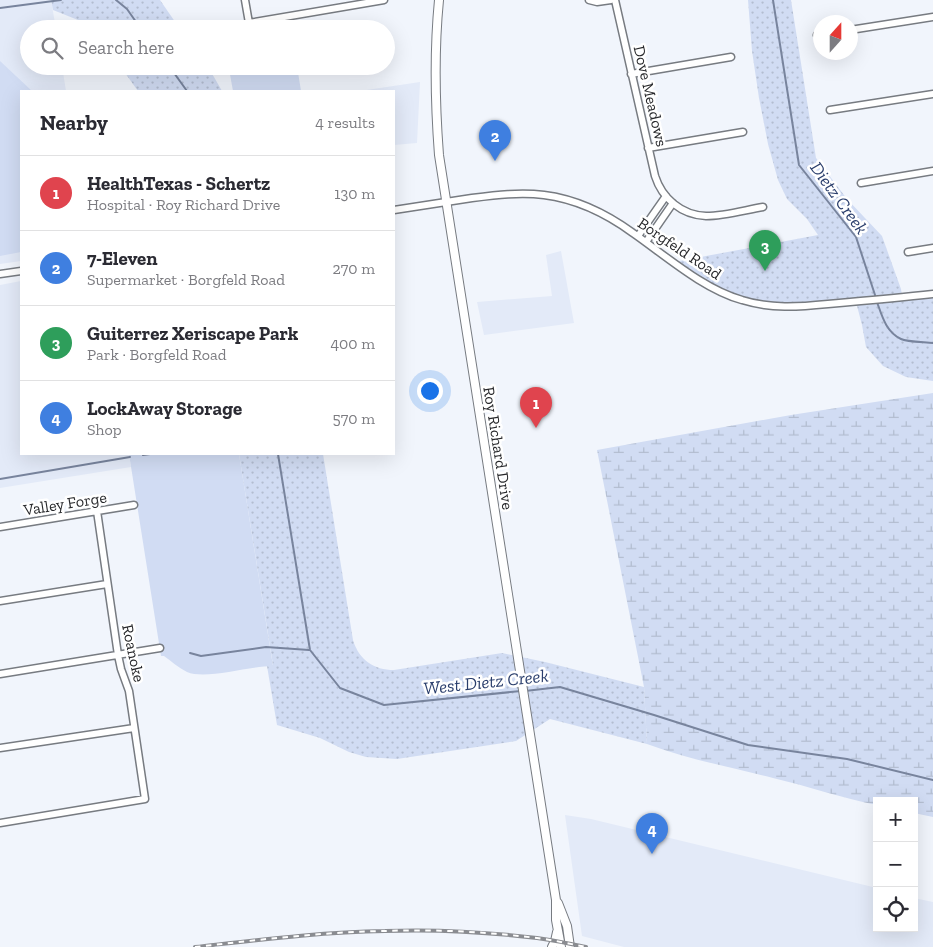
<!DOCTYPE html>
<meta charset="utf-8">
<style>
:root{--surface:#fff;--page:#f2f2f3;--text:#2b2b33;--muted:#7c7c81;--line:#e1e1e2;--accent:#d93025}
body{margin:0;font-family:"Zilla Slab",serif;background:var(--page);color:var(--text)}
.controls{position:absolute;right:15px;bottom:15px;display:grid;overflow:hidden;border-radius:0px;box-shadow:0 5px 20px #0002}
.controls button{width:45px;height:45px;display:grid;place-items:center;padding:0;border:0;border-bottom:1px solid var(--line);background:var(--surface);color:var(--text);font:25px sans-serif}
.compass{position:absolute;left:813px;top:15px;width:45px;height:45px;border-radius:50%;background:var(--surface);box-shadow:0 5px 20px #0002;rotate:21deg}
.you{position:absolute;left:429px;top:390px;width:18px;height:18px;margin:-12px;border:4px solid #fff;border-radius:50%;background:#1a73e8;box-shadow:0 0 0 8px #1a73e833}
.badge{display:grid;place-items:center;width:32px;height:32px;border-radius:50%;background:var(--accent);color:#fff;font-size:16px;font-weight:700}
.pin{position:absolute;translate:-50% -41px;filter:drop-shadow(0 1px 2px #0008)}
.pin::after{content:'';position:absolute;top:26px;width:18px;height:15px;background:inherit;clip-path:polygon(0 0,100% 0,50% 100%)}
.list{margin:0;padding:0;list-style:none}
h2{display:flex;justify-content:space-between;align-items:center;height:65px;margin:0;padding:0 20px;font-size:21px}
h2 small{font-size:16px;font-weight:400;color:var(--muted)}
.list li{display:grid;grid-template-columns:32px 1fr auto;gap:15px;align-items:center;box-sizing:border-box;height:75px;padding:0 20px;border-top:1px solid var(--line)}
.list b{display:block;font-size:19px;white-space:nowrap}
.list p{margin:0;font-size:16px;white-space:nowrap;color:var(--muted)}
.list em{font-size:16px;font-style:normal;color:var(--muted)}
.icon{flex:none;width:28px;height:28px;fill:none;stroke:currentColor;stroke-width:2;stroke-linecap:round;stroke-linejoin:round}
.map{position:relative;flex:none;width:933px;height:947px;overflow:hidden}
.search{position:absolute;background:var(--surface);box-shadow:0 5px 20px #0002;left:20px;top:20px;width:375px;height:55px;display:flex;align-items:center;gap:12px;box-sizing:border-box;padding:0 18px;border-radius:28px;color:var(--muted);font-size:19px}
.panel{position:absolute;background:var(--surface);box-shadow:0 5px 20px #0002;left:20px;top:90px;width:375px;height:365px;border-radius:0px}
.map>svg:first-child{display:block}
</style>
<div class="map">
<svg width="933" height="947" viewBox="0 0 933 947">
<defs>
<pattern id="wetland-marsh" width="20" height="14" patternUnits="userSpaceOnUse" patternTransform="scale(1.25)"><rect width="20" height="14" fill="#d1dcf3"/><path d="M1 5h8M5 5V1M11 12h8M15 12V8" fill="none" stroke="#b3bdd0"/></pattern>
<pattern id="park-dots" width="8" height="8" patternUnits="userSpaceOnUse" patternTransform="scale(1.25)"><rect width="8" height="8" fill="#d1dcf3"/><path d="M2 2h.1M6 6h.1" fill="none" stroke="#b3bdd0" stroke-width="1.8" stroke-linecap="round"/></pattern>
</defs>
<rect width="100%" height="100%" fill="#f1f5fc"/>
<path fill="#e3eaf8" d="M 0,0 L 51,0 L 56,29 L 29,29 L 29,66 L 62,66 L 66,91 L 21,91 L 21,261 L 0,264 Z
M 420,82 L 417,143 L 394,145 L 394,91 L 360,91 Z
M 561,251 L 574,323 L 484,335 L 477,302 L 552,296 L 546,255 Z
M 21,281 L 21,454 L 129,454 L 131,467 L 0,488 L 0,285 Z
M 565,815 L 591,819 L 877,888 L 877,928 L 914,928 L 914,898 L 933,902 L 933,947 L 624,947 L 582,936 Z"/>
<path fill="#d1dcf3" d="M 0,61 L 32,91 L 21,91 L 21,252 L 0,256 Z
M 250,66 L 297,66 L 301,91 L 233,91 L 229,69 Z
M 129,454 L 239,454 L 273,666 C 249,666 206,680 187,672 C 179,668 171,661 164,656 L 161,656 Z"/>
<path fill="url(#wetland-marsh)" d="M 933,393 L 933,817 L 914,813 L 914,801 L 877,801 L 877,805 C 842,798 807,786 773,778 C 730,767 687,759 647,744 L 644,687 L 597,450 L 791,415 Z"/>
<path fill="url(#park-dots)" d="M 51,0 L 160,0 L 180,29 L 89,29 L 83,22 L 53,10 Z
M 748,0 L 791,0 L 816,158 L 847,199 L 882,236 L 901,289 L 902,297 L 933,294 L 933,381 L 906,377 L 883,366 L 866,347 L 862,325 L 856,302 L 799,307 L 735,298 L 674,262 L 818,235 L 807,219 L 787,199 L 778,180 L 768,144 L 759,98 L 752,51 Z
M 120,66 L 207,66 L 214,77 L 222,91 L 138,91 Z
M 239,454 L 323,454 L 353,640 C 359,660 374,670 394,670 L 502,653 L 545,662 L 644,687 L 647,744 L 550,719 L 516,741 L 397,759 L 366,757 L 349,752 L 320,738 L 277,725 L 267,666 L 273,665 Z"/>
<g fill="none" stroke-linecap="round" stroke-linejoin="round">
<path stroke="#78849d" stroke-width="2" d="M 116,0 L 127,9 L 141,29
M 773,0 L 799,165 L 856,237 L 876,298
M 0,8 L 61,0
M 169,66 L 187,91
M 877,302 C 882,316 886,332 901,339 C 907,342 925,342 933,343
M 278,454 L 310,650 L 340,688 L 384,705 L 521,691
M 143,455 L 150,454
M 0,479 L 130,457
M 190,653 L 201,656 L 266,647 L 309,650
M 525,691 L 560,687 L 654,715 L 748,745 L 847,759 L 933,780"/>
<g stroke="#777b81" stroke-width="9">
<path id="minor" d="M 245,0 L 249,23 L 384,0
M 589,0 L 597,2 L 611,0
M 615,0 L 655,176 C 662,198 681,215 706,216 C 725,216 745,210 763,207
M 850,30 L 933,17
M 817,35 L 820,34
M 631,74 L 731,57
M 830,110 L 933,94
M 648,148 L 743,132
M 861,183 L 933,171
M 394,210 C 420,206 446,202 472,198 C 496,195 520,192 544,195 C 576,199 607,214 633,233 C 666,256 703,289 742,300 C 771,309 798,307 828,304 C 863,301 898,298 933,294
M 638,236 L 666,196
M 646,242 L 673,203
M 908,252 L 933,248
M 0,274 L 21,271
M 0,527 L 134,505
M 0,601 L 107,584
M 0,674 L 160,648
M 0,748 L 134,728
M 0,823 L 145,799 L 129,691 L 121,669 L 118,655 L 97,511"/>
</g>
<g stroke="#777b81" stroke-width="10">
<path id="major" d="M 439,0 C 434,51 435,103 439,155 L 556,900 L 556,920 L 561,947
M 558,903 L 567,926 L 570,947
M 552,947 L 555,941 L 557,932"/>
</g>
<use href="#minor" stroke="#fff" stroke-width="6"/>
<use href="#major" stroke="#fff" stroke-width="8"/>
<g stroke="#8a8c91" stroke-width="4">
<path id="rail" d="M 195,947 C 258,940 321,932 385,931 C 436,929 487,932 537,938 C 554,940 570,944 586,947"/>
</g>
<use href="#rail" stroke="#fff" stroke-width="2" stroke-dasharray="5.5" stroke-linecap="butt"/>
</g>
<g text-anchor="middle" stroke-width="5" stroke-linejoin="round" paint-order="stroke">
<g font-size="16" fill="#27282b" stroke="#fff">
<text transform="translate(651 96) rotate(77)" y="6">Dove Meadows</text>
<text transform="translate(680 248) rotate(34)" y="6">Borgfeld Road</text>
<text transform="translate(499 448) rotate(81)" y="6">Roy Richard Drive</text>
<text transform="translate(65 503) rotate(-9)" y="6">Valley Forge</text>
<text transform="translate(134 653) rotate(78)" y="6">Roanoke</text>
</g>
<g font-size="18" font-style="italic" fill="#2a3e6c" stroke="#fff">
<text transform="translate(839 198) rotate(54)" y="6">Dietz Creek</text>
<text transform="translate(486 682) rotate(-6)" y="6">West Dietz Creek</text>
</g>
</g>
</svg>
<div class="controls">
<button>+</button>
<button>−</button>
<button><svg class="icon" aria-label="locate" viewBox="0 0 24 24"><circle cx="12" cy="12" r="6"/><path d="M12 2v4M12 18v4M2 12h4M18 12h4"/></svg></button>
</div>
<svg class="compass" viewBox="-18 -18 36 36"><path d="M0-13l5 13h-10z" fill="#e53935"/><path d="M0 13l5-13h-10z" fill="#7c7c81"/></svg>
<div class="you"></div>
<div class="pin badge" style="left:536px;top:428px;background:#e0444e">1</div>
<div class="pin badge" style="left:495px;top:161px;background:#3f7fe0">2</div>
<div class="pin badge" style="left:765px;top:271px;background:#2e9e5b">3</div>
<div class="pin badge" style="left:652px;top:854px;background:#3f7fe0">4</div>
<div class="search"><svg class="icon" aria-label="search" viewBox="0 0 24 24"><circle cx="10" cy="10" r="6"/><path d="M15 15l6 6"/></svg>Search here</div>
<section class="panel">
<h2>Nearby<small>4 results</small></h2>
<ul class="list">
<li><span class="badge" style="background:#e0444e">1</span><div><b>HealthTexas - Schertz</b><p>Hospital · Roy Richard Drive</p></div><em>130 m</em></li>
<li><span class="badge" style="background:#3f7fe0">2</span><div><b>7-Eleven</b><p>Supermarket · Borgfeld Road</p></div><em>270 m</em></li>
<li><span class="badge" style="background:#2e9e5b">3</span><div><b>Guiterrez Xeriscape Park</b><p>Park · Borgfeld Road</p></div><em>400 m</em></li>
<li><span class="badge" style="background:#3f7fe0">4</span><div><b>LockAway Storage</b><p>Shop</p></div><em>570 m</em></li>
</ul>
</section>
</div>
